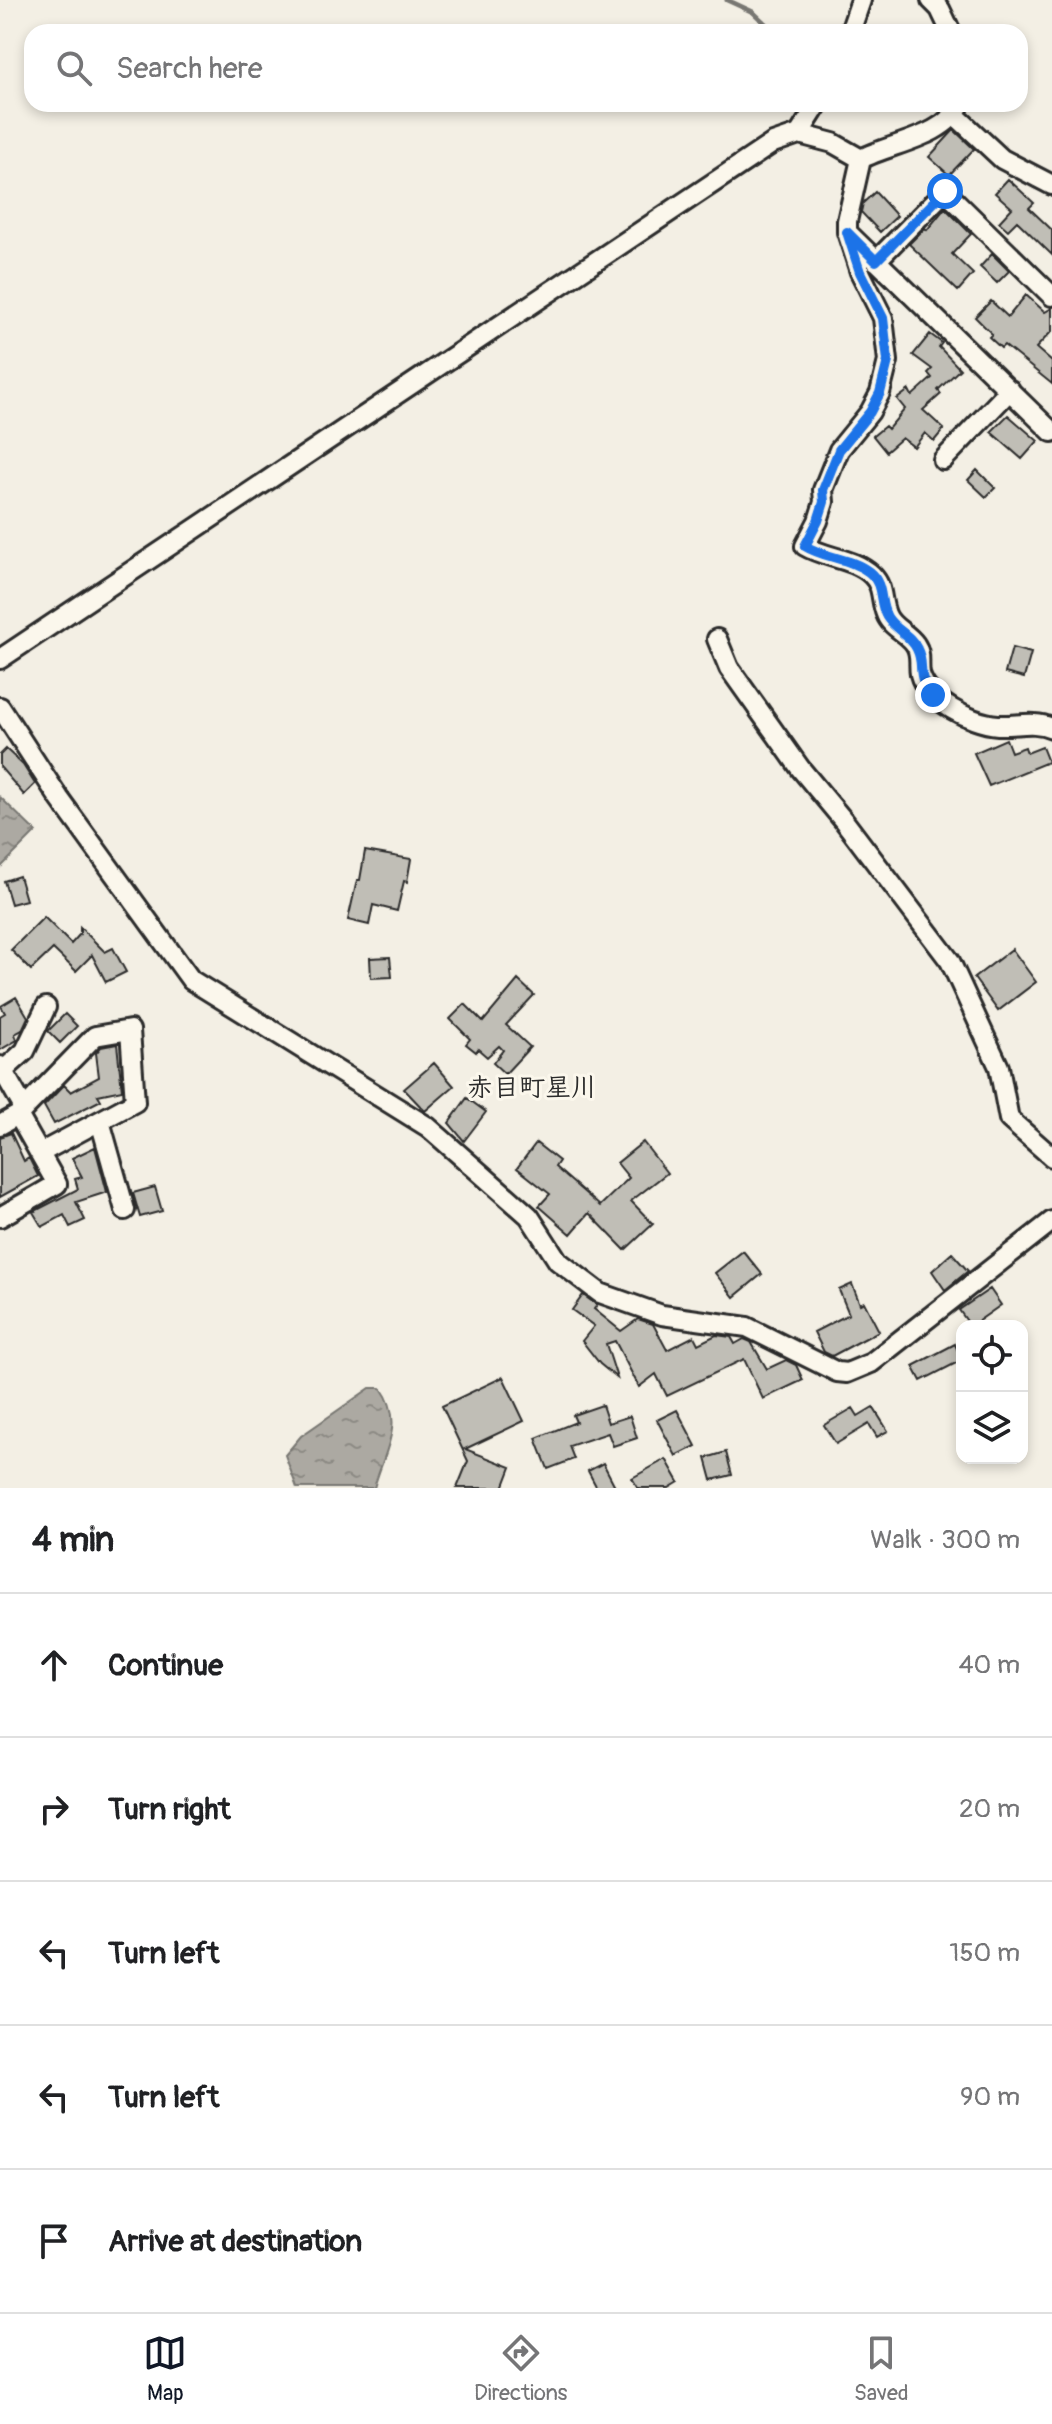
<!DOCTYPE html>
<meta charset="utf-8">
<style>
:root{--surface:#fff;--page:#f6f6f6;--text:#202124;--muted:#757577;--line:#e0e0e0;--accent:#111827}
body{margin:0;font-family:Pangolin,"Klee One",sans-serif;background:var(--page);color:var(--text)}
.controls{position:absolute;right:24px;bottom:24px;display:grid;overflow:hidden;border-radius:16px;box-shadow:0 4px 12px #0003}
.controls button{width:72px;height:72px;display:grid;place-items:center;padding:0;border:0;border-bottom:2px solid var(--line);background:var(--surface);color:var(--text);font:40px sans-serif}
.stop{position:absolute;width:24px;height:24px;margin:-18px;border:6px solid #1a73e8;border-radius:50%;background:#fff}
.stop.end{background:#1a73e8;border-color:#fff;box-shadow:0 2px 8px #0008}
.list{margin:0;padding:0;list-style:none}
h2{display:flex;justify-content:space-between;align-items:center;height:104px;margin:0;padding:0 32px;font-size:34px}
h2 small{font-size:26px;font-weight:400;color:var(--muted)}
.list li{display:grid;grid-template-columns:52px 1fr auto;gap:24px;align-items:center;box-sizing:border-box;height:144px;padding:0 32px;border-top:2px solid var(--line)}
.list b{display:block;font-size:30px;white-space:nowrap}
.list em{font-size:26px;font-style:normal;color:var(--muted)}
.icon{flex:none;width:44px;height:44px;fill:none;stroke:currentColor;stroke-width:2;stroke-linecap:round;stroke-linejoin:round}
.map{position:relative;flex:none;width:1052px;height:1488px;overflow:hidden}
.search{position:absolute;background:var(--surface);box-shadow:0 4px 12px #0003;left:24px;right:24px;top:24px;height:88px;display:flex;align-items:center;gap:20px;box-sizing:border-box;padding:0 28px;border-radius:24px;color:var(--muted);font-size:30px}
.sheet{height:824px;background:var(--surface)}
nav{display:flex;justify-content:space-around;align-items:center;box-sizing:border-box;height:112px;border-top:2px solid var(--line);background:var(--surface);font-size:22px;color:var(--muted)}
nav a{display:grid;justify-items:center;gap:4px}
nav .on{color:var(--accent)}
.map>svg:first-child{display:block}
</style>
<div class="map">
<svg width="1052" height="1488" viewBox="0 0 1052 1488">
<defs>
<pattern id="water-ripples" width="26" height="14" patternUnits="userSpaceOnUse" patternTransform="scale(2)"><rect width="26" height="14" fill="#aca9a2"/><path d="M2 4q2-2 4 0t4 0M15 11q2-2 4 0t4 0" fill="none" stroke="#8c8a84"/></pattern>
</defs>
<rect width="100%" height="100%" fill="#f3efe4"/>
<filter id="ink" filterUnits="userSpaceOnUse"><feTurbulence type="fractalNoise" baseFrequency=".0125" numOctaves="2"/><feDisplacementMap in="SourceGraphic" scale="16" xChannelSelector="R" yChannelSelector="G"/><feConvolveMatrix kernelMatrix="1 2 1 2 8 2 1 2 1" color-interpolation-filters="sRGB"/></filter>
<g filter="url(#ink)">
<path fill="url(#water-ripples)" stroke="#787772" stroke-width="2" d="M 0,797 L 36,832 L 0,868 Z
M 370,1388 L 381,1388 C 406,1423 384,1451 374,1488 L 297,1488 L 285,1455 L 301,1436 Z"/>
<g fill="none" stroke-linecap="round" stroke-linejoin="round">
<path stroke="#787772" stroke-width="5" d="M 727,0 L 753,12 L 774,32"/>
</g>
<path fill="#c0beb6" stroke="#2b2b2b" stroke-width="2" d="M 954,130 L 974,149 L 949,175 L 929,157 Z
M 1008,179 L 1034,203 L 1029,208 L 1052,230 L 1052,255 L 1017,221 L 1008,230 L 999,222 L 1012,208 L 995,193 Z
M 875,192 L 897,216 L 880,232 L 861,212 L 863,203 Z
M 945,208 L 971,234 L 952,254 L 973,274 L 958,291 L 909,244 L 925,228 L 927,230 Z
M 992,254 L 1009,271 L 997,283 L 980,267 Z
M 1026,295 L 1045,312 L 1052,308 L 1052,331 L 1036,348 L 1052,362 L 1052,384 L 1004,345 L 1001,348 L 989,337 L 992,334 L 975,317 L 991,301 L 1008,317 Z
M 930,334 L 942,343 L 939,347 L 960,369 L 938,390 L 941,394 L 923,410 L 944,429 L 934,441 L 925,433 L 914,447 L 902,438 L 886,452 L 873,436 L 885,426 L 888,429 L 905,409 L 897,399 L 909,390 L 912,396 L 932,378 L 928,373 L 932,369 L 913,355 Z
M 1008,415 L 1038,441 L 1022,459 L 991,432 Z
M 977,470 L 995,488 L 986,497 L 968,480 Z
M 1012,648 L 1031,653 L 1024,678 L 1005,673 Z
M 1006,739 L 1011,752 L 1025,747 L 1027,753 L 1042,747 L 1048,762 L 989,786 L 974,753 Z
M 6,749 L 23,765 L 35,784 L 24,795 L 0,767 L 0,755 Z
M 365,851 L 411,859 L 407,882 L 404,881 L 397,911 L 373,905 L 369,925 L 348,920 L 357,880 L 360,880 Z
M 19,876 L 26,900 L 11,904 L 4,881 Z
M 44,917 L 71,944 L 80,934 L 80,927 L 105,952 L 113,948 L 126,972 L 106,982 L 92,955 L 76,971 L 53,949 L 31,970 L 11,950 Z
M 1012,949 L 1036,982 L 998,1011 L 974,978 Z
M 390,957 L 392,977 L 371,978 L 370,958 Z
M 518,980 L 534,995 L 506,1025 L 530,1047 L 505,1074 L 493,1063 L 503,1050 L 499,1046 L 487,1057 L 478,1049 L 476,1052 L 466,1044 L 470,1039 L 450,1019 L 465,1004 L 483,1022 Z
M 16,997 L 28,1017 L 22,1030 L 15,1034 L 17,1040 L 0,1050 L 0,1016 L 5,1013 L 1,1006 Z
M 65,1014 L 77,1026 L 60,1043 L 48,1031 Z
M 117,1044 L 122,1090 L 98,1095 L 101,1100 L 54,1124 L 44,1106 L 64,1085 L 71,1092 L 99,1077 L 96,1053 L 101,1047 Z
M 434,1063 L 454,1086 L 425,1111 L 404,1089 Z
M 467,1098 L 486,1112 L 464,1141 L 449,1123 Z
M 11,1133 L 24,1161 L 29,1158 L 38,1176 L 0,1197 L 0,1137 Z
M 643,1142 L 667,1173 L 631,1201 L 653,1224 L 625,1250 L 589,1213 L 571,1234 L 539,1206 L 550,1194 L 517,1168 L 536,1143 L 559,1161 L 555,1167 L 600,1206 L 629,1178 L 617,1163 Z
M 95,1147 L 107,1192 L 76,1202 L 85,1220 L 70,1227 L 64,1215 L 42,1227 L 33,1212 L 78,1189 L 75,1179 L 82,1177 L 72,1158 Z
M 155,1187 L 162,1211 L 140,1217 L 133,1193 Z
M 743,1251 L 762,1274 L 734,1297 L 715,1273 Z
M 952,1253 L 968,1271 L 945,1290 L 932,1271 Z
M 852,1284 L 860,1304 L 864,1302 L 879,1331 L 832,1356 L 824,1352 L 814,1332 L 849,1314 L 839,1290 Z
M 990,1289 L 1001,1305 L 974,1324 L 969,1324 L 959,1310 Z
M 583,1295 L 597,1305 L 594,1309 L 621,1331 L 638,1319 L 653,1324 L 667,1350 L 694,1336 L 698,1344 L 716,1335 L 731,1337 L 735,1344 L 744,1339 L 751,1342 L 767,1369 L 786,1360 L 796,1365 L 803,1380 L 763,1399 L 744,1359 L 667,1396 L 656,1374 L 639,1387 L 615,1341 L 606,1344 L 617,1378 L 600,1364 L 582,1341 L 594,1326 L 572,1310 Z
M 955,1344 L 962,1360 L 921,1381 L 913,1366 Z
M 503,1377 L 524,1421 L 465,1449 L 511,1467 L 503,1488 L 457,1488 L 468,1461 L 442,1406 Z
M 602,1405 L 608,1423 L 630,1416 L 637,1438 L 613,1446 L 608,1433 L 569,1446 L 574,1459 L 548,1469 L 536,1438 L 576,1422 L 573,1415 Z
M 873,1407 L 888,1431 L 877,1437 L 869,1424 L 836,1444 L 824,1425 L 853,1408 L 858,1416 Z
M 677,1410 L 696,1446 L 676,1456 L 657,1420 Z
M 726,1452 L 732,1475 L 712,1480 L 706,1458 Z
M 666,1459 L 679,1482 L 669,1488 L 638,1488 L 632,1478 Z
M 603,1463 L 616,1488 L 597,1488 L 588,1471 Z"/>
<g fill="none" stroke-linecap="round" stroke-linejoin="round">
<g stroke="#2b2b2b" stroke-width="24">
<path id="minor" d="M 931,0 L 940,9 L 951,32
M 850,32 L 861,0
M 960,104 C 946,137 891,143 861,159 L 847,221 L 847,232 L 860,272 L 883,318 L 888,361 L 880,393 L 870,412 L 839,450 L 823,490 L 824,502 L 818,521 L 805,546 C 825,558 854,558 872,575 C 884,587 880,599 886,614 C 891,628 907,632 915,644 C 922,654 918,663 920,674 C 924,690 939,701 952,709 C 965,717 983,724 998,725 C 1017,726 1034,720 1052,728
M 955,115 L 1002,159 L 1052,185
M 799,134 L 818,104
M 848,233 L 1052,432
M 876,261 L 945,191 L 1052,296
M 943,460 L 1010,390
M 717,639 L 729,668 L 800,768 L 844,821 L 950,961 L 999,1067 L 1009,1119 L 1052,1157
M 0,659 L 773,143 L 799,134 L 833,143 L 861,159
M 0,707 L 59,798 L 191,980 L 428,1127 L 529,1216 L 558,1261 L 600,1293 L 662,1315 L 747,1327 L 837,1372 L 847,1373 L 871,1363 L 1052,1221
M 0,1066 L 24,1108
M 4,1070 L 25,1051 L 46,1007
M 100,1121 L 125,1210
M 0,1125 L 18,1115 L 95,1036 L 130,1030 L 135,1102 L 40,1153
M 0,1217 L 57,1184 L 18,1115"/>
</g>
<use href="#minor" stroke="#fbf7ec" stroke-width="18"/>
</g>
</g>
<g fill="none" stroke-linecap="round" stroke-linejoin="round" filter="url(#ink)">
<path stroke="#1a73e8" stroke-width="10" d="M 933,695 C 914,674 926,667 917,649 C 911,635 895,630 887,617 C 878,602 885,585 869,572 C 851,558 824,558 805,546 L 818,521 L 824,502 L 823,490 L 839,450 L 870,412 L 880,393 L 888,361 L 883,318 L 860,272 L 847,232 L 876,261 L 945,191"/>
</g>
<g text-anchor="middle" stroke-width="6" stroke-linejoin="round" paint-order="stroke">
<g font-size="26" font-weight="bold" fill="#2b2b2b" stroke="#fbf7ec">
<text x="532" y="1096">赤目町星川</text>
</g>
</g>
</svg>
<div class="controls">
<button><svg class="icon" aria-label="locate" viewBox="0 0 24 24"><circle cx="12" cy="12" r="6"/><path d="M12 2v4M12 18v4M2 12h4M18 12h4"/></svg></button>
<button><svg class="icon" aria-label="layers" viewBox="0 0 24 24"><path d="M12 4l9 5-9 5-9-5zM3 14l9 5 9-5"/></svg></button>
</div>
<div class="stop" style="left:945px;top:191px"></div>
<div class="stop end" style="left:933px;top:695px"></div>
<div class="search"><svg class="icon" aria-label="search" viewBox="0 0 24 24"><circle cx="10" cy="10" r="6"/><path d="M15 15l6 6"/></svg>Search here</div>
</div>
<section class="sheet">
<h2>4 min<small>Walk · 300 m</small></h2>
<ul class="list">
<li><svg class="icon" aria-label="ahead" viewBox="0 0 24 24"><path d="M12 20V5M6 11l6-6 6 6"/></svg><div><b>Continue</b></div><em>40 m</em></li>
<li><svg class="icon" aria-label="right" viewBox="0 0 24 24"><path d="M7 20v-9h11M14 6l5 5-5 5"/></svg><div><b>Turn right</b></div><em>20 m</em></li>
<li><svg class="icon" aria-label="left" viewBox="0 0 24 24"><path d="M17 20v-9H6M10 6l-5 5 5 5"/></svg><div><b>Turn left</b></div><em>150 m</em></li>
<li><svg class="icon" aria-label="left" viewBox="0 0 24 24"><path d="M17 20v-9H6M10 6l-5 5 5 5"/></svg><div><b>Turn left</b></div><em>90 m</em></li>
<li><svg class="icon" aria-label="arrive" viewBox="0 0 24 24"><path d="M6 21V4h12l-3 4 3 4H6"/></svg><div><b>Arrive at destination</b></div></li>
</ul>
</section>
<nav>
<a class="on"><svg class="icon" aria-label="map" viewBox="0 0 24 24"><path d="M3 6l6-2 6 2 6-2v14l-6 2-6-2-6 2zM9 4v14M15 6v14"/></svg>Map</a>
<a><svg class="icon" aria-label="directions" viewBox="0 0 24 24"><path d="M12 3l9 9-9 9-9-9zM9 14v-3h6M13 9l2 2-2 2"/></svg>Directions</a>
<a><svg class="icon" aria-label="saved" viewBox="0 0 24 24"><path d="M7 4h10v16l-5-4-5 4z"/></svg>Saved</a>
</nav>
